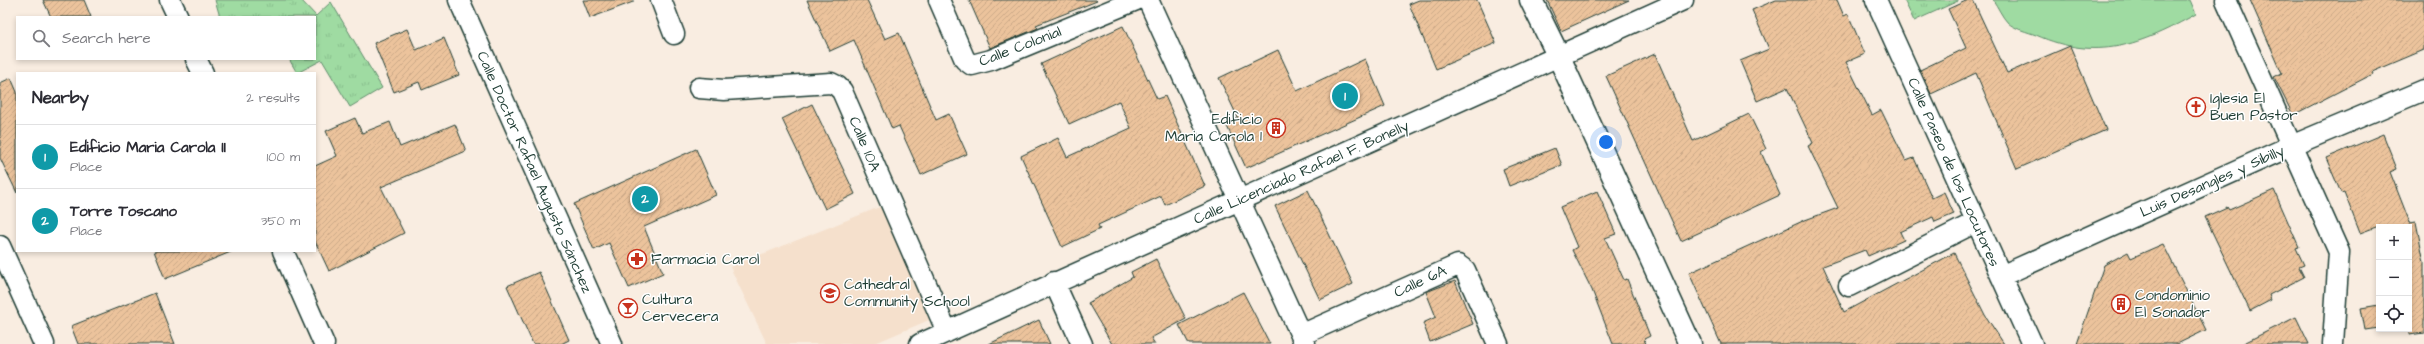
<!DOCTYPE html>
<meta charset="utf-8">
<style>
:root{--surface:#fff;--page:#f2f2f3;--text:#2b2b33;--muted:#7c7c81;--line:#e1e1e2;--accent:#c8321e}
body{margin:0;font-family:"Architects Daughter",sans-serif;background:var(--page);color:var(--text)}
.controls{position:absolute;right:12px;bottom:12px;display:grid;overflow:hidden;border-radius:0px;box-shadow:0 2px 6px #0003}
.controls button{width:36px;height:36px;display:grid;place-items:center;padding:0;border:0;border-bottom:1px solid var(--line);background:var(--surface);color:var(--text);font:20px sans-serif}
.you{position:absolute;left:1606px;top:142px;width:14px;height:14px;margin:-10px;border:3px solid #fff;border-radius:50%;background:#1a73e8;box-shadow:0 0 0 6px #1a73e833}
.badge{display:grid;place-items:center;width:26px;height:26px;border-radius:50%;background:var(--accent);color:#fff;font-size:13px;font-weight:700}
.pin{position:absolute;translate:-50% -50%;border:2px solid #fff;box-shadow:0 1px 4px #0006}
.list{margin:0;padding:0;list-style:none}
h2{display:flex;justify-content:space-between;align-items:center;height:52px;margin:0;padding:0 16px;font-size:17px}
h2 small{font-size:13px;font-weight:400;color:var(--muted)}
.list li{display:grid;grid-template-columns:26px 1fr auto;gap:12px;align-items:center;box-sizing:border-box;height:64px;padding:0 16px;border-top:1px solid var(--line)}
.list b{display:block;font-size:15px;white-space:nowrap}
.list p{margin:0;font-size:13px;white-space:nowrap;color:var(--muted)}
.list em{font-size:13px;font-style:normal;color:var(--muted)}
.icon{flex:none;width:22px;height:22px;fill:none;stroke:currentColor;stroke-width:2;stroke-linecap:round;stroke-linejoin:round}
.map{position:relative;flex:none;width:2424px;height:344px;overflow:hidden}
.search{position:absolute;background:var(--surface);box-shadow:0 2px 6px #0003;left:16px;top:16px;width:300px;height:44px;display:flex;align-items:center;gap:10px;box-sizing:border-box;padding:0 14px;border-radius:0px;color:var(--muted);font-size:15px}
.panel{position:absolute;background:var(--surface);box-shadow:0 2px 6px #0003;left:16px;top:72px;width:300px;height:180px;border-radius:0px}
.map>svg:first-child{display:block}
</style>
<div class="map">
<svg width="2424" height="344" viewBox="0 0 2424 344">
<defs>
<pattern id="grass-tufts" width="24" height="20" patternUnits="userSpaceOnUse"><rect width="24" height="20" fill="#9fdba2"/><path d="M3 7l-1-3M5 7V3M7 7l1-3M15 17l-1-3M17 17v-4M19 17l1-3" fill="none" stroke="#88bd8c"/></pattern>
<pattern id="building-hatch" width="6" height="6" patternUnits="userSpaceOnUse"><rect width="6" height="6" fill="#ecc39c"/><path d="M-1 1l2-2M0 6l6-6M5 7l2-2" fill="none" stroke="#caa887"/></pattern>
</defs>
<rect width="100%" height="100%" fill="#f9ede1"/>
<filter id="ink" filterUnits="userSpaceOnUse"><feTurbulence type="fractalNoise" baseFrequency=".025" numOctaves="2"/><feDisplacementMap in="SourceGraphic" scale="8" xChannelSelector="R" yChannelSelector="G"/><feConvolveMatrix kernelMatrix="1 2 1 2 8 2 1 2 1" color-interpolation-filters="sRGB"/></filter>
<g filter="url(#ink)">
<path fill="#f5e0cc" d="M 882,206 L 929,320 L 873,344 L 767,344 L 730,267 Z"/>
<path fill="url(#grass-tufts)" stroke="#5f8c6b" d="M 215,0 L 301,0 L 316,16 L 331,2 L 382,88 L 350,107 L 322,60 L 297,73 L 289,59 L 315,59 L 315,17 L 220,17 Z
M 1904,0 L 1958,0 L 1958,1 L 1914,21 Z"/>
<path fill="#9fdba2" stroke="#5f8c6b" d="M 1993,0 L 2190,0 L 2196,14 C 2141,45 2097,62 2036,35 C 2028,32 2015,29 2008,23 C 2002,17 1998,7 1993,0 Z"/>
<path fill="url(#building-hatch)" stroke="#1f3d34" d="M 43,0 L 84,0 L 91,17 L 51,17 Z
M 583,0 L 633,0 L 633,2 L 590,18 Z
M 807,0 L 867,0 L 885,39 L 899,33 L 936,120 L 949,114 L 967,154 L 921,175 L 899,126 L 892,129 L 854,40 L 830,51 Z
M 969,0 L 1096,0 L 1097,1 L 1036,25 L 1038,28 L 990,48 Z
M 1419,0 L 1477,0 L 1496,43 L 1436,69 L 1409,4 Z
M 1547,0 L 1629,0 L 1561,31 Z
M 1776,0 L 1837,0 L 1844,16 L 1848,14 L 1865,54 L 1846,62 L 1872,115 L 1881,110 L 1906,161 L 1914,158 L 1932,198 L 1944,192 L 1954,214 L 1935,222 L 1933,217 L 1900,232 L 1904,240 L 1868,256 L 1865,250 L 1823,266 L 1844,312 L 1954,253 L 1985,315 L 2004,344 L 1721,344 L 1689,273 L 1805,220 L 1838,208 L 1808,146 L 1813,143 L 1787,88 L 1757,101 L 1740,61 L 1769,49 L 1752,10 Z
M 1968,0 L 1973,0 L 2007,73 L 2070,46 L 2106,130 L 2017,169 L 1976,73 L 1931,94 L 1920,70 L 1966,48 L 1948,9 Z
M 2250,0 L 2424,0 L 2424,50 L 2372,72 L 2373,74 L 2293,115 L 2274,77 L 2282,73 Z
M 1123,26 L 1157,99 L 1165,96 L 1205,186 L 1165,205 L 1161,196 L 1098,225 L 1100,229 L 1062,247 L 1021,156 L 1058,138 L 1067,157 L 1131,128 L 1119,101 L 1069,124 L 1041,64 Z
M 407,29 L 416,50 L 444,38 L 459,75 L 422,90 L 419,82 L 394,92 L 374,43 Z
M 1278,50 L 1297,91 L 1365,59 L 1385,106 L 1246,168 L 1226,124 L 1238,118 L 1219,78 Z
M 1655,54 L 1693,141 L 1749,114 L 1766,149 L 1761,152 L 1780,195 L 1681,241 L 1606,76 Z
M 11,78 L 17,92 L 17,193 L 0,158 L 0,83 Z
M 812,104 L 855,194 L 825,209 L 782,119 Z
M 355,118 L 362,133 L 390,122 L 400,147 L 455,124 L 466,151 L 381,187 L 404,233 L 329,271 L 315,241 L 315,166 L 337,156 L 326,131 Z
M 2383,134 L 2397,169 L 2390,172 L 2410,223 L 2416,222 L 2424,262 L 2424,333 L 2409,335 L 2409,227 L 2376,227 L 2360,233 L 2344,192 L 2341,193 L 2326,158 Z
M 1555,148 L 1562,165 L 1509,186 L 1503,169 Z
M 696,149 L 716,195 L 644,227 L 663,273 L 629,288 L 609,243 L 594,250 L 574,204 Z
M 1308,190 L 1353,284 L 1320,300 L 1275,206 Z
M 2274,190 L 2299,247 L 2296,248 L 2304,265 L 2299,267 L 2304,277 L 2269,295 L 2271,300 L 2250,311 L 2205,217 L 2227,207 L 2229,210 Z
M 1597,191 L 1616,234 L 1605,238 L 1624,280 L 1627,279 L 1650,336 L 1644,339 L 1646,344 L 1613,344 L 1592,290 L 1572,250 L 1577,247 L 1560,207 Z
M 2163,244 L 2206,330 L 2177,344 L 2077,344 L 2104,265 L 2128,252 L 2131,258 Z
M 154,251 L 233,251 L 165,279 Z
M 1156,259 L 1186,319 L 1151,338 L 1155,344 L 1112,344 L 1088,303 L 1133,277 L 1131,272 Z
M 539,272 L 569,340 L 561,344 L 533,344 L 507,286 Z
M 1455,281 L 1473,324 L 1430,342 L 1423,323 L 1436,317 L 1426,292 Z
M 1243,292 L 1270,344 L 1189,344 L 1179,325 Z
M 155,293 L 175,344 L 78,344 L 71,326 Z
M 2379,305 L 2379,328 L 2365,330 L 2361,308 Z
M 2296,317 L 2309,344 L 2242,344 Z
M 1039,320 L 1050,344 L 989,344 Z"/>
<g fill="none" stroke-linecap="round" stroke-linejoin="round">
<g stroke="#1f3d34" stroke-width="23">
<path id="street" d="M 170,0 L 178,17
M 459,0 L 612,344
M 661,0 L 674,34
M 939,0 L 965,60 L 972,65 L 991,60 L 1136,0
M 1148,0 L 1305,344
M 1876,0 L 2032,344
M 2226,0 L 2339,252 L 2333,344
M 196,59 L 203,73
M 699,88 L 724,90 L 831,83 L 837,86 L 842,91 L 947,332
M 0,246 L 44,344
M 283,251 L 324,344
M 2001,276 L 2291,146 L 2424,90
M 1054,282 L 1082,344
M 1849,286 L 1976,222
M 1301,335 L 1458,265 L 1465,270 L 1498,344
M 920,344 L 1683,0"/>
</g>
<g stroke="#1f3d34" stroke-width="25">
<path id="secondary" d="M 1531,0 L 1559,57 L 1690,344"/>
</g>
<use href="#street" stroke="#fff" stroke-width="20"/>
<use href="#secondary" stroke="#fff" stroke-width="22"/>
</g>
</g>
<defs>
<g id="church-ring" transform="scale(1)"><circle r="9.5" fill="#fff" stroke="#c8321e" stroke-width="1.5"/><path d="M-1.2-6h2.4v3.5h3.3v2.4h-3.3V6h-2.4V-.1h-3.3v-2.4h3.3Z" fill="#c8321e"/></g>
<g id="building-ring" transform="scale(1)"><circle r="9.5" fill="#fff" stroke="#c8321e" stroke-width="1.5"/><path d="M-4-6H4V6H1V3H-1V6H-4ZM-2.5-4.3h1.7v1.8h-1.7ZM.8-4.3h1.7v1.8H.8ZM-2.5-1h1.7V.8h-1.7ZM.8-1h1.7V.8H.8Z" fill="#c8321e"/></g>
<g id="pharmacy-ring" transform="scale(1)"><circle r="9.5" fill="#fff" stroke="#c8321e" stroke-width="1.5"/><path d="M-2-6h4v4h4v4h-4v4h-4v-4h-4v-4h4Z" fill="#c8321e"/></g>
<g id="school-ring" transform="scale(1)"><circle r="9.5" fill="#fff" stroke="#c8321e" stroke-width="1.5"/><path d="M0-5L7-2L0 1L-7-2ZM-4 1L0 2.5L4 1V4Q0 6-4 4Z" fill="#c8321e"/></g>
<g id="bar-ring" transform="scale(1)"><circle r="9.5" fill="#fff" stroke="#c8321e" stroke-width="1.5"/><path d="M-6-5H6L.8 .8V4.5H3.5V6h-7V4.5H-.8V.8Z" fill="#c8321e"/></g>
</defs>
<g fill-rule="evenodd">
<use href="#church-ring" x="2196" y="107"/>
<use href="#building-ring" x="1276" y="128"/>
<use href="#pharmacy-ring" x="637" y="259"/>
<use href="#school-ring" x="830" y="293"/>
<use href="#building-ring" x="2121" y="304"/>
<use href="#bar-ring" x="628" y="308"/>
</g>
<g text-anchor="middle" stroke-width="3" stroke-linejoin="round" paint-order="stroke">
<g font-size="15" fill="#1f3d34" stroke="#fff">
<text transform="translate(1020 46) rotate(-21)" y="5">Calle Colonial</text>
<text transform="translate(865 144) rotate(67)" y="5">Calle 10A</text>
<text transform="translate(535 172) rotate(66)" y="5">Calle Doctor Rafael Augusto Sánchez</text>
<text transform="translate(1301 172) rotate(-24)" y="5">Calle Licenciado Rafael F. Bonelly</text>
<text transform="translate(1954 172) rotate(66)" y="5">Calle Paseo de los Locutores</text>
<text transform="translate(2212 181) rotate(-24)" y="5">Luis Desangles y Sibilly</text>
<text transform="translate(1420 281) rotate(-25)" y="5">Calle 6A</text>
</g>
<g font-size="15" fill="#1f3d34" stroke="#fff" text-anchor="start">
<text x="2210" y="103">Iglesia El<tspan x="2210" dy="17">Buen Pastor</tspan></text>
<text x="1262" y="124" text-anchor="end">Edificio<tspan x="1262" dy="17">Maria Carola 1</tspan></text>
<text x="651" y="264">Farmacia Carol</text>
<text x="844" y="289">Cathedral<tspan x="844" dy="17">Community School</tspan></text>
<text x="2135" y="300">Condominio<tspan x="2135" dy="17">El Sonador</tspan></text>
<text x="642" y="304">Cultura<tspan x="642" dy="17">Cervecera</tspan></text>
</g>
</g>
</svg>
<div class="controls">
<button>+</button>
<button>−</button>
<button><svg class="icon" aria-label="locate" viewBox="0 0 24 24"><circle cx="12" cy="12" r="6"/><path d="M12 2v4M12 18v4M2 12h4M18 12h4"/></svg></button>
</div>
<div class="you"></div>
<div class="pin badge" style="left:1345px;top:96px;background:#0f9aa8">1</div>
<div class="pin badge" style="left:645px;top:199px;background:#0f9aa8">2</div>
<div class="search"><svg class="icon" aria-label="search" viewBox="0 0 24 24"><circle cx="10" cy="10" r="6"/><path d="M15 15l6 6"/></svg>Search here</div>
<section class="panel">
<h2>Nearby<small>2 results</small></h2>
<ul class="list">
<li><span class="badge" style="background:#0f9aa8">1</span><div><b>Edificio Maria Carola II</b><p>Place</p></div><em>100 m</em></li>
<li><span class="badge" style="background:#0f9aa8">2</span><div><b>Torre Toscano</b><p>Place</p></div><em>350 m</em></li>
</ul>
</section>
</div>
